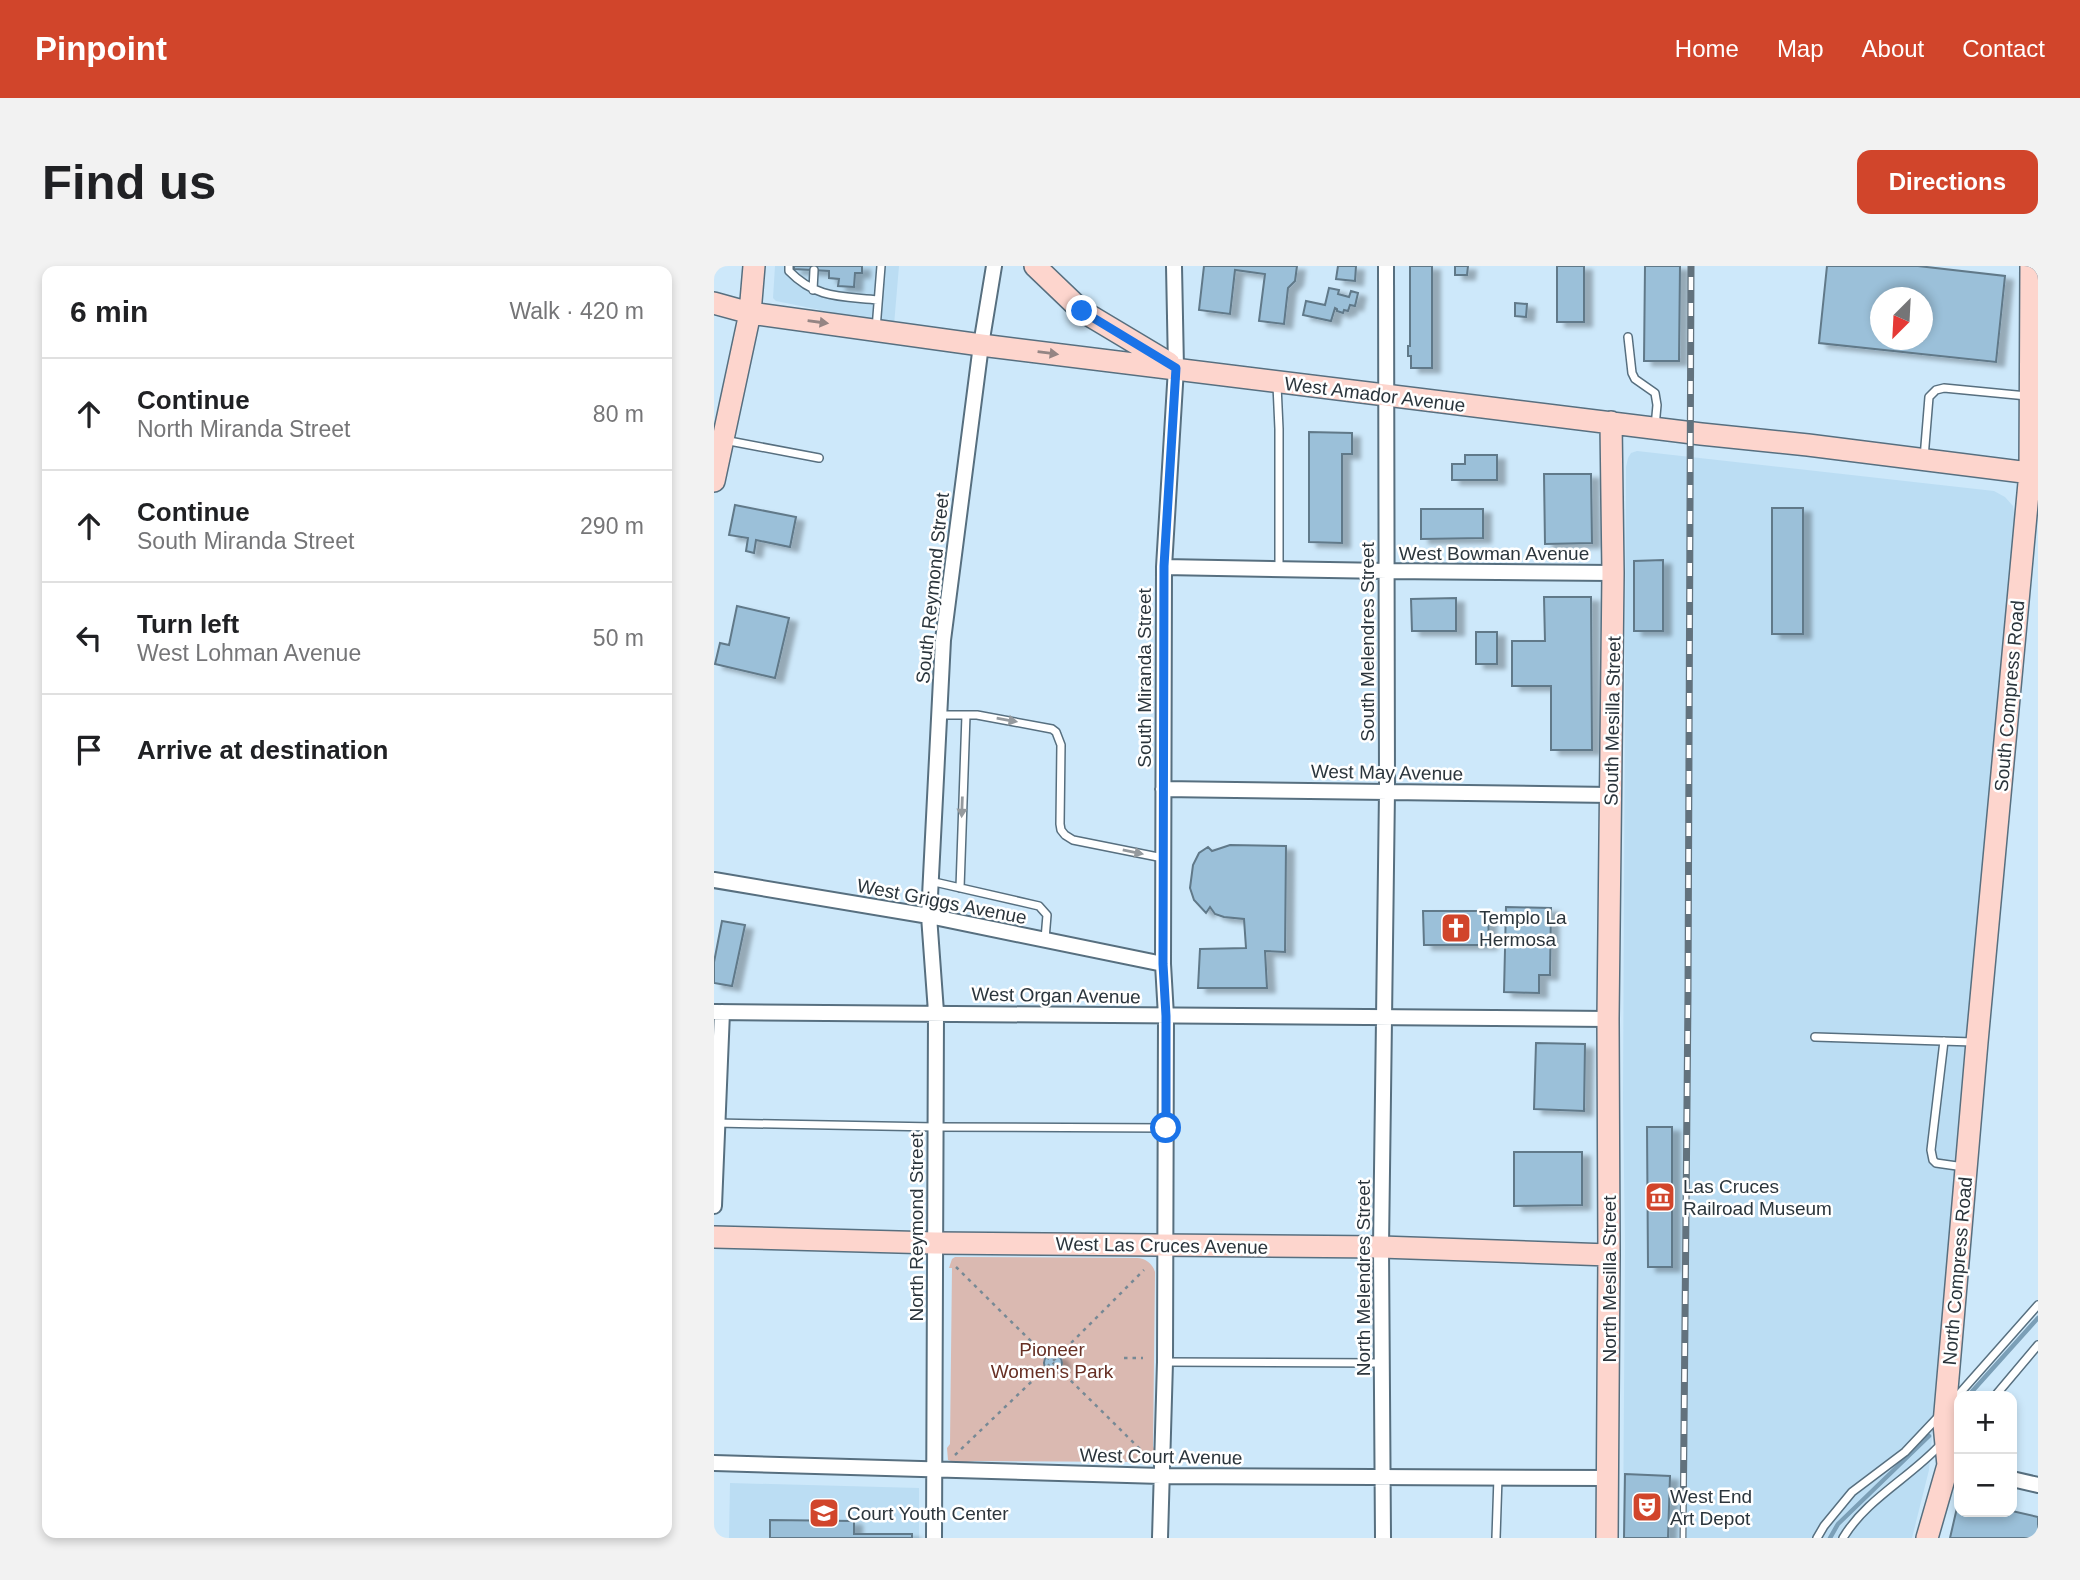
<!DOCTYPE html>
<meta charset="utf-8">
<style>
:root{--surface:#fff;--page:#f2f2f2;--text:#202124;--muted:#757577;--line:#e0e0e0;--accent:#d1452b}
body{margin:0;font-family:Arial,sans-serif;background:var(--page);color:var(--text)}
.controls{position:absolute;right:21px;bottom:21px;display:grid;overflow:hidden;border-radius:14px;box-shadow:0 4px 10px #0003}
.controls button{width:63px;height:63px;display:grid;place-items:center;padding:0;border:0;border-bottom:2px solid var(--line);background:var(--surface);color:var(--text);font:35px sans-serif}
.compass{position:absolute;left:1156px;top:21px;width:63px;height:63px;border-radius:50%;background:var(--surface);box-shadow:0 4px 10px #0003;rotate:204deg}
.stop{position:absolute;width:21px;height:21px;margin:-16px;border:5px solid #1a73e8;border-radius:50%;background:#fff}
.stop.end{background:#1a73e8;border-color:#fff;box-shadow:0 2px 7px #0008}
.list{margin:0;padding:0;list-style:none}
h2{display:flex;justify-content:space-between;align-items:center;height:91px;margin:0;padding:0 28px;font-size:30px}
h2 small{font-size:23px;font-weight:400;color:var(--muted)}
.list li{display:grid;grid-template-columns:46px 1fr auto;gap:21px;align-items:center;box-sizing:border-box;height:112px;padding:0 28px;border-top:2px solid var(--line)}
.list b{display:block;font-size:26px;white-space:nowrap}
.list p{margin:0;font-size:23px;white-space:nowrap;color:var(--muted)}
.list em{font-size:23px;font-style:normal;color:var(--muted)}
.icon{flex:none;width:38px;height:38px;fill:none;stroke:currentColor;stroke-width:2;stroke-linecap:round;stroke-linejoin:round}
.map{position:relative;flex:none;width:1324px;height:1272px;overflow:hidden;border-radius:14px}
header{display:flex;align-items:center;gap:42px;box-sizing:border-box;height:98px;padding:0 35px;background:var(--accent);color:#fff}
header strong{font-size:33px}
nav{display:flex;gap:38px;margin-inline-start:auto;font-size:24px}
.intro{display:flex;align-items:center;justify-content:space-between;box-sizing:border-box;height:168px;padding:0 42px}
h1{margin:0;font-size:49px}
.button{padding:18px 32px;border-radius:14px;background:var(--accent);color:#fff;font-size:24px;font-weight:700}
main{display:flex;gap:42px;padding:0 42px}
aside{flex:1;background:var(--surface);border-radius:14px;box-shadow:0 4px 10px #0003}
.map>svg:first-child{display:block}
</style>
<header>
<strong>Pinpoint</strong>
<nav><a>Home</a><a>Map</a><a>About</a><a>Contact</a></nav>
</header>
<div class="intro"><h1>Find us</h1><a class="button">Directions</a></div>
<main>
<aside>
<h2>6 min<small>Walk · 420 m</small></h2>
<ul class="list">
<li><svg class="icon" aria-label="ahead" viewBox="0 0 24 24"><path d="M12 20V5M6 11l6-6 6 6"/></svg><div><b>Continue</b><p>North Miranda Street</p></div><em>80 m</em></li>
<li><svg class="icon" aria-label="ahead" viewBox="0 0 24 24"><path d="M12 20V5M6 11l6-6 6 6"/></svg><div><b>Continue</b><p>South Miranda Street</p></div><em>290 m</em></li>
<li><svg class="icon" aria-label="left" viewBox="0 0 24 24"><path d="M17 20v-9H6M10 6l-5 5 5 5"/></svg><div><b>Turn left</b><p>West Lohman Avenue</p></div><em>50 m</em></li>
<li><svg class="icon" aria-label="arrive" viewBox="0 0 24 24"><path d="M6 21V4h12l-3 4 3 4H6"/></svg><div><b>Arrive at destination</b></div></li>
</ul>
</aside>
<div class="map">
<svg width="1324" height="1272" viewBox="0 0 1324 1272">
<defs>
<filter id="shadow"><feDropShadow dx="8" dy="4.5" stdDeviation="2" flood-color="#0004"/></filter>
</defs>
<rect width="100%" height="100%" fill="#cde8fa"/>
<path fill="#bbddf3" d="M 61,0 L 185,0 L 180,59 L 62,35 L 59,32 Z
M 923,185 L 1280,225 L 1291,231 L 1299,240 L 1302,260 L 1215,1204 L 1198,1272 L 909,1272 L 911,981 L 909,834 L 912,201 L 914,192 L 917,187 Z
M 16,1217 L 205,1222 L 205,1272 L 15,1272 Z"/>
<path fill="#dab9b1" d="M 241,991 L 423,992 C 431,992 439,998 441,1006 L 439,1180 L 441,1186 L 440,1193 L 431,1196 L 261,1195 L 243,1197 L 234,1194 L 233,1182 L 236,1178 L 238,1002 L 235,1002 L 238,993 Z"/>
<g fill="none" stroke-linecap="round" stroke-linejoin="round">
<path stroke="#7b9fb7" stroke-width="4.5" d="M 1254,1130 L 1324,1052
M 1238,1148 L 1245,1140
M 1116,1272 L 1124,1258 L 1215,1170"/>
</g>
<path fill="#9bc0d9" stroke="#617989" stroke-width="2" fill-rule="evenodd" filter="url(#shadow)" d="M 80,0 L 148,0 L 148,7 L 141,7 L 140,21 L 124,20 L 125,13 L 115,12 L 115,5 L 80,3 Z
M 490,0 L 583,0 L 581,15 L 574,22 L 570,58 L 545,55 L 551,8 L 521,4 L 516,48 L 485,44 Z
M 624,0 L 642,0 L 641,15 L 622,13 Z
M 696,0 L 718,0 L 718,102 L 697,102 L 697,90 L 694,90 L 694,80 L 696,80 Z
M 741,0 L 754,0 L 753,9 L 741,9 Z
M 843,0 L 870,0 L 870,56 L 843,56 Z
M 931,0 L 966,0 L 965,95 L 930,95 Z
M 1113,0 L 1204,0 L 1291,10 L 1282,96 L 1105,77 ZM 1167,32 L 1209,32 L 1209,74 L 1167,74 Z
M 615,22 L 625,24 L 624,28 L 635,31 L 637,25 L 644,27 L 641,40 L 636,39 L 634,45 L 630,44 L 629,47 L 623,45 L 623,43 L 621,42 L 617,55 L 589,49 L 592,35 L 611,39 Z
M 801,37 L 813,38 L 812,51 L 801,50 Z
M 595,166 L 638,167 L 638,188 L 628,188 L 628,277 L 595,276 Z
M 751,189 L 783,189 L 783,214 L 738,214 L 738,198 L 751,198 Z
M 830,208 L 877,208 L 878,277 L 831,278 Z
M 21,239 L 82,251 L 76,281 L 42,274 L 40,287 L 32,285 L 34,272 L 15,269 Z
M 1058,242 L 1089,242 L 1089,368 L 1058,368 Z
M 707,243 L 769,243 L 769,272 L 707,273 Z
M 949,294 L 949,365 L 920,365 L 920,295 Z
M 830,331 L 877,331 L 878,484 L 837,484 L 837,420 L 798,420 L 798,375 L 831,375 Z
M 742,332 L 742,365 L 698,365 L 697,333 Z
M 23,340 L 75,352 L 61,412 L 1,398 L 6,377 L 15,379 Z
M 762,366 L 783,366 L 783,398 L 762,398 Z
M 516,579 L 572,580 L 571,686 L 551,685 L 553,722 L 484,722 L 486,683 L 532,682 L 530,653 L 510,651 L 501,648 L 496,641 L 492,647 L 480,634 L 476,622 L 479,599 L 485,587 L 494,581 L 498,585 Z
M 792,641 L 837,642 L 836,709 L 825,709 L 825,727 L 790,726 Z
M 709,645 L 774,645 L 775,679 L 710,679 Z
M 8,655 L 31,659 L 18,720 L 0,717 L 0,696 Z
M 822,777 L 871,778 L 870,845 L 820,843 Z
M 933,861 L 958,861 L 958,1001 L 934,1001 Z
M 800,886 L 868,886 L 868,939 L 800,940 Z
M330 1097a9 9 0 1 1 18 0a9 9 0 1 1-18 0Z
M 911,1208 L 956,1210 L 954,1272 L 910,1272 Z
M 1245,1233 L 1245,1246 L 1298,1245 L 1324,1251 L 1324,1272 L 1236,1272 Z
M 56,1254 L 140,1255 L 140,1268 L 198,1268 L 198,1272 L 56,1272 Z"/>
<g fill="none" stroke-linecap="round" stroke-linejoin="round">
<g stroke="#576f7f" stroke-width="10">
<path id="lane" d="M 75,0 L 75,5 C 102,33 128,30 164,34
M 99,24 L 100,4
M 162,63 L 167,0
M 914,71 L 918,107 L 921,113 L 941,127 L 943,139 L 941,161
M 563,119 L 565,163 L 565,303
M 10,174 L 105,192
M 1210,192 L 1215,131 L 1222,124 L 1230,122 L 1313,130
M 226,449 L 263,449 L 338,463 L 342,466 L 347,479 L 346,558 L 347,564 L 351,569 L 359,574 L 449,592
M 216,615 L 325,640 L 333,649 L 331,673
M 246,622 L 252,449
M 1101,771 L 1259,776
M 1230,775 L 1217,884 L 1219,894 L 1222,897 L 1250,901
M 1,857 L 221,861 L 452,862
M 452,1096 L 667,1097
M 1281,1130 L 1324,1079
M 1238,1136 L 1324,1039
M 1235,1170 L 1245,1159
M 782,1272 L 784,1211
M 1103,1272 L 1110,1260 L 1138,1226 L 1191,1186 L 1225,1150
M 1129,1272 C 1152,1233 1197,1211 1227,1178"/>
</g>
<g stroke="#576f7f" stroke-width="18">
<path id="street" d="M 450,301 L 673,305 L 899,307
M 449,523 L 897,529
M 0,614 L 215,650 L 449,698
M 0,746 L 894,753
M 0,940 L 8,746
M 0,1197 L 447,1210 L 893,1212
M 1298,1213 L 1324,1219
M 220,1272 L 222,746 L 215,650 L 229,374 L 267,79 L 280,0
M 446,1272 L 451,1096 L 452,750 L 449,698 L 450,301 L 462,102 L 460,0
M 669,1272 L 667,981 L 673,525 L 672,0"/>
</g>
<g stroke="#576f7f" stroke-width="24">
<path id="secondary" d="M 321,0 L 368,45 L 455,97
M 0,37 L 36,47 L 267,79 L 987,168 L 1094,179 L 1324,208
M 0,215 L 36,47 L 40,0
M 0,971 L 221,977 L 667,981 L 895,989
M 893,1272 L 895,989 L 894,753 L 899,307 L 897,156
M 1213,1272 L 1234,1199 L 1230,1158 L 1263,776 L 1316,206 L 1317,0"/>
</g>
<path stroke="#778995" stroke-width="2.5" stroke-dasharray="3.5 5" stroke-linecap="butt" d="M 242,1001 L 429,1186
M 410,1092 L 429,1092
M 241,1189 L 338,1096 L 430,1004"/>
<use href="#lane" stroke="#fff" stroke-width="7"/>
<use href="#street" stroke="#fff" stroke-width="14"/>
<use href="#secondary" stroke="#fdd5cd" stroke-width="21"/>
<g stroke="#62727d" stroke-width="7">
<path id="rail" d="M 969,1272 L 974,728 L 977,0"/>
</g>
<use href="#rail" stroke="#fff" stroke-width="4.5" stroke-dasharray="13" stroke-linecap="butt"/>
</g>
<defs><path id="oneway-solid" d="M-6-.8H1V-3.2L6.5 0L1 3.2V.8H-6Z" transform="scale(1.75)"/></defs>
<g fill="#948584">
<use href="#oneway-solid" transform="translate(104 56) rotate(8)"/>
<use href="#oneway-solid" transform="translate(334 87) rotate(7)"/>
</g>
<g fill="#959a9e">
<use href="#oneway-solid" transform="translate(293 454) rotate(10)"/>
<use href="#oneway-solid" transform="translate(248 541) rotate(92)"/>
<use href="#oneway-solid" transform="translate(419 586) rotate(12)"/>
</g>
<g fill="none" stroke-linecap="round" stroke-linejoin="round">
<path stroke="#1a73e8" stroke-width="9" d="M 368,45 L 462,102 L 450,300 L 449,698 L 452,750 L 452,862"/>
</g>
<defs>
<g id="church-square" transform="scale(1.575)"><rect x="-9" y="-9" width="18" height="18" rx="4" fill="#d1452b" stroke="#fff"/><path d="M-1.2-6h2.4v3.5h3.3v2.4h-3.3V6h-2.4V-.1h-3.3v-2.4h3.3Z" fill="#fff"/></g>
<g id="museum-square" transform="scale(1.575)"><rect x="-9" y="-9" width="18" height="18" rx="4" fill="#d1452b" stroke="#fff"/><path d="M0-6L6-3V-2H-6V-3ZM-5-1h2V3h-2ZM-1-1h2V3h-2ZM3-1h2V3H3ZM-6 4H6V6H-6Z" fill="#fff"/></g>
<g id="theatre-square" transform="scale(1.575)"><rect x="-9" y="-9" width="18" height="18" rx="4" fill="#d1452b" stroke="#fff"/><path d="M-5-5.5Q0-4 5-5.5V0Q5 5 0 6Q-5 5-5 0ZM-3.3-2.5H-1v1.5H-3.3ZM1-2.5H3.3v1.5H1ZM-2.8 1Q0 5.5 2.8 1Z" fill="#fff"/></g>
<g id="school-square" transform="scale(1.575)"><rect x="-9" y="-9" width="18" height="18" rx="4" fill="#d1452b" stroke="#fff"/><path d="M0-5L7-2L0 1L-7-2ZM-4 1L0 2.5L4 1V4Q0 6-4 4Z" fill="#fff"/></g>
</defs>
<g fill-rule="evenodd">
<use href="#church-square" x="742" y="662"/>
<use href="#museum-square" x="946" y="931"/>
<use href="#theatre-square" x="933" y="1241"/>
<use href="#school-square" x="110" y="1247"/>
</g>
<g text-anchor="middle" stroke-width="5" stroke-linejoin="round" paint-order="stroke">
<g font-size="19" fill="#2b353c" stroke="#fff">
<text transform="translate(661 128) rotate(7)" y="7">West Amador Avenue</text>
<text x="780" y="294">West Bowman Avenue</text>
<text transform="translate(218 322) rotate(-84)" y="7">South Reymond Street</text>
<text transform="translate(653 376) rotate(-90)" y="7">South Melendres Street</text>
<text transform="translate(430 412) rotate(-90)" y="7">South Miranda Street</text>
<text transform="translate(1295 430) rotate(-85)" y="7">South Compress Road</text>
<text transform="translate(898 455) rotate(-89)" y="7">South Mesilla Street</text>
<text transform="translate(673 506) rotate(1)" y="7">West May Avenue</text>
<text transform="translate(228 635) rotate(11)" y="7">West Griggs Avenue</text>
<text transform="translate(342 729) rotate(1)" y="7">West Organ Avenue</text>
<text transform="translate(202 961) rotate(-90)" y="7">North Reymond Street</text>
<text transform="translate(448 979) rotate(1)" y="7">West Las Cruces Avenue</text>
<text transform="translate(1243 1005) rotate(-85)" y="7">North Compress Road</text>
<text transform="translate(649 1012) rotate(-90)" y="7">North Melendres Street</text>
<text transform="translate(895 1013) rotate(-90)" y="7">North Mesilla Street</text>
<text transform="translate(447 1190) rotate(1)" y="7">West Court Avenue</text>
</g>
<g font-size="19" fill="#2b353c" stroke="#fff" text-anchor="start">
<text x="765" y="658">Templo La<tspan x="765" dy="22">Hermosa</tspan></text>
<text x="969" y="927">Las Cruces<tspan x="969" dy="22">Railroad Museum</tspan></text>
<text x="956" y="1237">West End<tspan x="956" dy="22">Art Depot</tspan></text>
<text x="133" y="1254">Court Youth Center</text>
</g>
<g font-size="19" fill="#672f24" stroke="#fff">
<text x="338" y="1090">Pioneer<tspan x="338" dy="22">Women's Park</tspan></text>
</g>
</g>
</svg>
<div class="controls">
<button>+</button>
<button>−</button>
</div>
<svg class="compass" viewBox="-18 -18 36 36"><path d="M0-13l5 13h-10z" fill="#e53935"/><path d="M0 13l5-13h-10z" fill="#757577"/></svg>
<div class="stop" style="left:452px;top:862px"></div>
<div class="stop end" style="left:368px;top:45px"></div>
</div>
</main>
